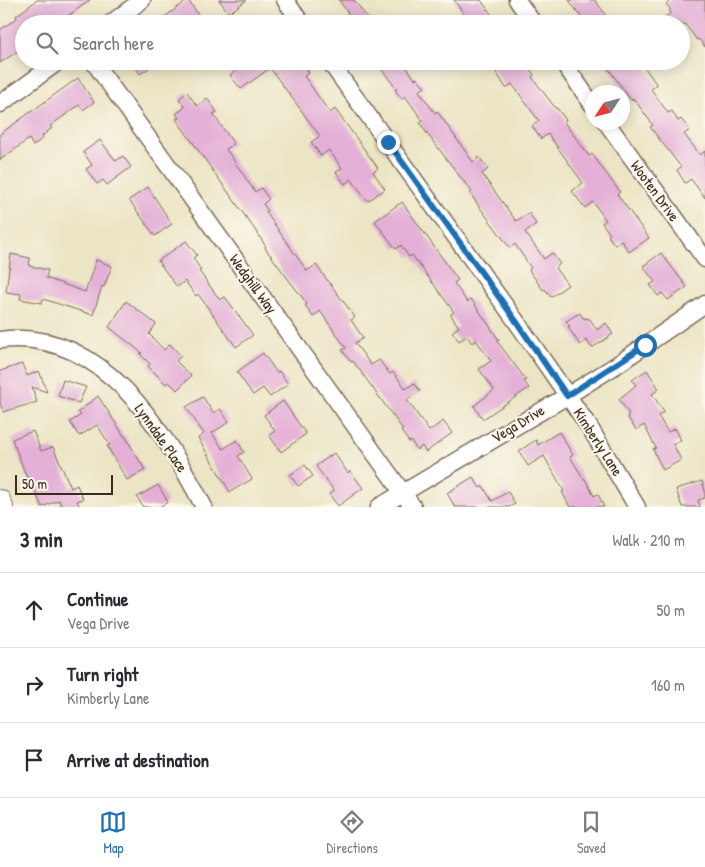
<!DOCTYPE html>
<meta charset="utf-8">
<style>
:root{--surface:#fff;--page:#f2f2f3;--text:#2b2b33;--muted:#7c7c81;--line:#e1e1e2;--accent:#1f6fb2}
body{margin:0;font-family:"Patrick Hand",sans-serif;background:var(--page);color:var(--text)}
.compass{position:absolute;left:585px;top:85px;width:45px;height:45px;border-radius:50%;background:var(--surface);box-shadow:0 2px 12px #0003;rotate:234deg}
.scale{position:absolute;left:15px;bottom:12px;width:98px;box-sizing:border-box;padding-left:5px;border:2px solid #3b2a1e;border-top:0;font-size:14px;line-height:18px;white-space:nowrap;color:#3b2a1e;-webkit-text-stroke:4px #fbf7ec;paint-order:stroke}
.stop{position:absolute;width:15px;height:15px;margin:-11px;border:4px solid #1f6fb2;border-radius:50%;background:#fff}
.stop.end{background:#1f6fb2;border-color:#fff;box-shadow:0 1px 5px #0008}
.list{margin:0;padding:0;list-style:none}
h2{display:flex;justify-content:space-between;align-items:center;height:65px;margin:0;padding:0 20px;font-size:21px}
h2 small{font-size:16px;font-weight:400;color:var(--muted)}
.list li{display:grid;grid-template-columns:32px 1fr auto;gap:15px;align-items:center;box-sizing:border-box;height:75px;padding:0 20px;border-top:1px solid var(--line)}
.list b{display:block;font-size:19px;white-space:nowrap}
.list p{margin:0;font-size:16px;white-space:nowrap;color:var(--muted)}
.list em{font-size:16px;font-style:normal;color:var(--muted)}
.icon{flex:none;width:28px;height:28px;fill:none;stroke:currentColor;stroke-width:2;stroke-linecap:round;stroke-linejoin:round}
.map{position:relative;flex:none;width:705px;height:507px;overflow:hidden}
.search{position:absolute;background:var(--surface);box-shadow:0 2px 12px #0003;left:15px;right:15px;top:15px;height:55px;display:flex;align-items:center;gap:12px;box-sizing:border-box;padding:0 18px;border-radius:28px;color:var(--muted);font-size:19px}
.sheet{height:290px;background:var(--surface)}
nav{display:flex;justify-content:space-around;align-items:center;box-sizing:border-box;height:70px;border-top:1px solid var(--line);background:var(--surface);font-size:14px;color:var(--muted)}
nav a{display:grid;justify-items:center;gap:2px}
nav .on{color:var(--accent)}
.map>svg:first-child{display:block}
</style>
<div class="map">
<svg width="705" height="507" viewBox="0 0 705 507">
<rect width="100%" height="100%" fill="#fbf7ec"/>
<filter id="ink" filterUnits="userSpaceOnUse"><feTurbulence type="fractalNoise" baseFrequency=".02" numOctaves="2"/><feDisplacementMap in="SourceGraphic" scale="10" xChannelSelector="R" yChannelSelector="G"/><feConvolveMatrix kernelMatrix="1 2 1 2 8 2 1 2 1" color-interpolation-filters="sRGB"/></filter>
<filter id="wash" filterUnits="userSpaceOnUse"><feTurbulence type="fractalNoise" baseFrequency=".0096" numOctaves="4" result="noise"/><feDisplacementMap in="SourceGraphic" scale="20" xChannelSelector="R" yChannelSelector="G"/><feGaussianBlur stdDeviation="1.12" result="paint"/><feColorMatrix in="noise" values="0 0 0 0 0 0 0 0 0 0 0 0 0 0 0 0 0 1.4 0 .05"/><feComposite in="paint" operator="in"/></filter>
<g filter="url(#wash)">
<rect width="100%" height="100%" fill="#ece5c5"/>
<g id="blocks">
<path fill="#e4b0d7" d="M 37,0 L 90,0 L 57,24 L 24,24 L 24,47 L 0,63 L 0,30 L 17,18 L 16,16 Z
M 188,0 L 205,24 L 155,24 Z
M 219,0 L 247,0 L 229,13 Z
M 339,0 L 354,0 L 372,24 L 355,24 Z
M 454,0 L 481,0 L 498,24 L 471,24 Z
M 569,0 L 595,0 L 605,14 L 602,16 L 608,24 L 586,24 Z
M 671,0 L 705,0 L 705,47 L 699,39 L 697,40 L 685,24 L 655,24 L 671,13 L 669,11 L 671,10 L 666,4 Z
M 131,61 L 144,61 L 149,68 L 140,74 Z
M 249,61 L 301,61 L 309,73 L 304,76 L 330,113 L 335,109 L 378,168 L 373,172 L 385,189 L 368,201 L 351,179 L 345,184 L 336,172 L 342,168 L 329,150 L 321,156 L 311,142 L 320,136 L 270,68 L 241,89 L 230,75 Z
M 393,61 L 402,61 L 415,79 L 417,78 L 425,87 L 419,91 L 435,113 L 437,111 L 473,162 L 479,157 L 488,169 L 482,174 L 516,221 L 529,213 L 536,224 L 525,232 L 544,259 L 552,253 L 560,264 L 555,268 L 568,285 L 551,297 L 545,289 L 543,290 L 529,270 L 531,268 L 515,244 L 510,248 L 478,205 L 470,193 L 472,192 L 428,135 L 420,123 L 423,121 L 405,96 L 402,99 L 395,90 L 397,89 L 382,70 Z
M 489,61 L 521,61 L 526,68 L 528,66 L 534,75 L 532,77 L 556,109 L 557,108 L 566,120 L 564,122 L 589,156 L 592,154 L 620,192 L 617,194 L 649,238 L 629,252 L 621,240 L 615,245 L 608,236 L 610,234 L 602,223 L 606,220 L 593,202 L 585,208 L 572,191 L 583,183 L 548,134 L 541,139 L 532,126 L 539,121 L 512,84 L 506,88 Z
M 603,61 L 640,61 L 657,85 L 651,89 L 668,113 L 672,111 L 678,121 L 681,119 L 690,130 L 684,134 L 700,155 L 705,151 L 705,198 L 691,179 L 685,183 L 677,170 L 681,167 L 650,127 L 653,125 L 634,99 L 631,100 Z
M 78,78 L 94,102 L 83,110 L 79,105 L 50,126 L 52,128 L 42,136 L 43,138 L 33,146 L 29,139 L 0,160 L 0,134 Z
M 187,92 L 197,106 L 207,98 L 217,112 L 213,114 L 234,144 L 226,149 L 255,192 L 261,188 L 269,199 L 263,204 L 268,211 L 266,212 L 283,237 L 307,271 L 316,265 L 355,317 L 351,320 L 363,338 L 355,343 L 371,365 L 379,360 L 390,374 L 393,372 L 406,389 L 414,383 L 420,391 L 407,400 L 429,431 L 443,421 L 452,433 L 426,452 L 422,446 L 417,450 L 411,441 L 409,442 L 401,431 L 403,430 L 388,409 L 353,361 L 351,362 L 342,350 L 346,348 L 320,311 L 313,317 L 305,305 L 307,304 L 265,248 L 266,247 L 258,234 L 176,119 L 179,118 L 176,114 L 185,107 L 179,99 Z
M 100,140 L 116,161 L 123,156 L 131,167 L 107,185 L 103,180 L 97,184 L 86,169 L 92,165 L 83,152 Z
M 148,187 L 172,224 L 155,236 L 129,200 Z
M 402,202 L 458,280 L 454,283 L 467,302 L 471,299 L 499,340 L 497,341 L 526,380 L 524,381 L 529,388 L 483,419 L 474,406 L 494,390 L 479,369 L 491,361 L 476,340 L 472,343 L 467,336 L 459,341 L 452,332 L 459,327 L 452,317 L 451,314 L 454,312 L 412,255 L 409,257 L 401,245 L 396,249 L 375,221 Z
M 186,241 L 197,255 L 193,258 L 201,270 L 199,271 L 220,300 L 225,297 L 253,335 L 236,347 L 198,294 L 196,296 L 185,281 L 177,287 L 158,261 Z
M 661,253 L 687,287 L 668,300 L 662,293 L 658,296 L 650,285 L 655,282 L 643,266 Z
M 11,254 L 30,258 L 29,266 L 48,270 L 46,278 L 85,292 L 96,260 L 112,266 L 104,287 L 102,286 L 93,315 L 43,299 L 42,303 L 20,299 L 21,294 L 6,292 Z
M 126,301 L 156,324 L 149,334 L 164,350 L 170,344 L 181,356 L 176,361 L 191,376 L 177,390 L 169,382 L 166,384 L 148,366 L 150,364 L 140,354 L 142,353 L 109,327 Z
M 580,313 L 583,318 L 590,319 L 597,330 L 606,323 L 613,334 L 592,348 L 586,340 L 580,345 L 568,327 L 570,326 L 566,321 Z
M 263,353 L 277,373 L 279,371 L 288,384 L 270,397 L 263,388 L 253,395 L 237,372 Z
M 22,364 L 27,376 L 39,371 L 47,392 L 32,387 L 37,402 L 3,412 L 0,403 L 0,371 Z
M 647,370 L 659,389 L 652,394 L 664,412 L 658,416 L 668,432 L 675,428 L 681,440 L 673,444 L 681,460 L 663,470 L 653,449 L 656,448 L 644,425 L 636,430 L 627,416 L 629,414 L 619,399 L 636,385 L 632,380 Z
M 63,380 L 86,387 L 79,403 L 58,396 Z
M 98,396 L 124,436 L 125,436 L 145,470 L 127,480 L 107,446 L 110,445 L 97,425 L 79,436 L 70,422 L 81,415 L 78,412 Z
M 203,397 L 213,413 L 220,409 L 229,422 L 212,433 L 223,449 L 237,440 L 244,452 L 238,456 L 252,479 L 230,492 L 198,438 L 204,434 L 186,407 Z
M 283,401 L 306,434 L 281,452 L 269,435 L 275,431 L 264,415 Z
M 33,431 L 41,451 L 53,447 L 71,488 L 77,485 L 83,499 L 77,501 L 80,507 L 62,507 L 59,500 L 42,507 L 29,478 L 27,478 L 12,439 Z
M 559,432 L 573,455 L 570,457 L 584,479 L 585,479 L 594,496 L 598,494 L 604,507 L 570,507 L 562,492 L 564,491 L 544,456 L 528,466 L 519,451 L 536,440 L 538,445 Z
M 334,453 L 348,473 L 350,471 L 363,488 L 338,506 L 329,494 L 334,491 L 316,466 Z
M 305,465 L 313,476 L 298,486 L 290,475 Z
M 473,477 L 480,488 L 483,486 L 492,501 L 508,492 L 515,504 L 509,507 L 455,507 L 447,493 Z
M 702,481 L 705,491 L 705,498 L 698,500 L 700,507 L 682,507 L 676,489 Z
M 158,485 L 168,502 L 159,507 L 143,507 L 137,497 Z"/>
</g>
</g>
<g filter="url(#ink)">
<use href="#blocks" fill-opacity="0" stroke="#796b58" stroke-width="1"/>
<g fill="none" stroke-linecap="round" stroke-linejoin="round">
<g stroke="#796b58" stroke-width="19">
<path id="minor" d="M 285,0 L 302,24
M 517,0 L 534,24
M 110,24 L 142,0
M 93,61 L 413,507
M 329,61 L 516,321 L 590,428 L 637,507
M 562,61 L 592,104
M 0,104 L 59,61
M 606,122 L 705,259
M 0,340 C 102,327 163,429 204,507
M 379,507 L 567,396 L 615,366 L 705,304"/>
</g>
<g stroke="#796b58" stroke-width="22">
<path id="major" d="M 0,500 L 3,507"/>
</g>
<use href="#minor" stroke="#fff" stroke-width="16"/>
<use href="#major" stroke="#fff" stroke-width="20"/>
</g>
</g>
<g fill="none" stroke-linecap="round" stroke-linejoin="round" filter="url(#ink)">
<path stroke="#1f6fb2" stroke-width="6" d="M 388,142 L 516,321 L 567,396 L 645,345"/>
</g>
<g text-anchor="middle" stroke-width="4" stroke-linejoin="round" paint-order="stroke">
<g font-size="15" fill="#3b2a1e" stroke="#fbf7ec">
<text transform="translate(655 191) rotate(54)" y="5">Wooten Drive</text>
<text transform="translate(253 284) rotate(54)" y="5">Wedghill Way</text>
<text transform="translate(518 424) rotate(-31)" y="5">Vega Drive</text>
<text transform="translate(161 438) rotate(55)" y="5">Lynndale Place</text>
<text transform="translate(598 442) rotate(57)" y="5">Kimberly Lane</text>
</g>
</g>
</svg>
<svg class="compass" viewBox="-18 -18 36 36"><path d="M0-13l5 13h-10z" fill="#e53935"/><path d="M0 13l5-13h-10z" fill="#7c7c81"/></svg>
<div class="scale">50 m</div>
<div class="stop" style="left:645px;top:345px"></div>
<div class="stop end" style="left:388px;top:142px"></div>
<div class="search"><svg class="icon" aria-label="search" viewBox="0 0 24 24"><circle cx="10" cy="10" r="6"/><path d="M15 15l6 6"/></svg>Search here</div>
</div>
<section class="sheet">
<h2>3 min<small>Walk · 210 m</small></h2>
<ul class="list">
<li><svg class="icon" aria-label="ahead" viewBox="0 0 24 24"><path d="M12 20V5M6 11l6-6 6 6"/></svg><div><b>Continue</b><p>Vega Drive</p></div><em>50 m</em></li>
<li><svg class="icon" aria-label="right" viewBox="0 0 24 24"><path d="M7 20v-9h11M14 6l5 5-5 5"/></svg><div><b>Turn right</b><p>Kimberly Lane</p></div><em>160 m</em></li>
<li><svg class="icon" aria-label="arrive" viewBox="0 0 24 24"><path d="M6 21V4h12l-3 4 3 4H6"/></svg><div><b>Arrive at destination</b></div></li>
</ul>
</section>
<nav>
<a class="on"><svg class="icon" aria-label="map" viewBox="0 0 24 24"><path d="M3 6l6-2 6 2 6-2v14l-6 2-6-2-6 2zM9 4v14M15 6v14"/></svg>Map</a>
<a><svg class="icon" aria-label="directions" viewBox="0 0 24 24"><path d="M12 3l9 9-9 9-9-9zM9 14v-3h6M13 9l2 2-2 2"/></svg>Directions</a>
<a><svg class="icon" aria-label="saved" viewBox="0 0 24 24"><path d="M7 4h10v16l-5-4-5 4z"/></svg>Saved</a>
</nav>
